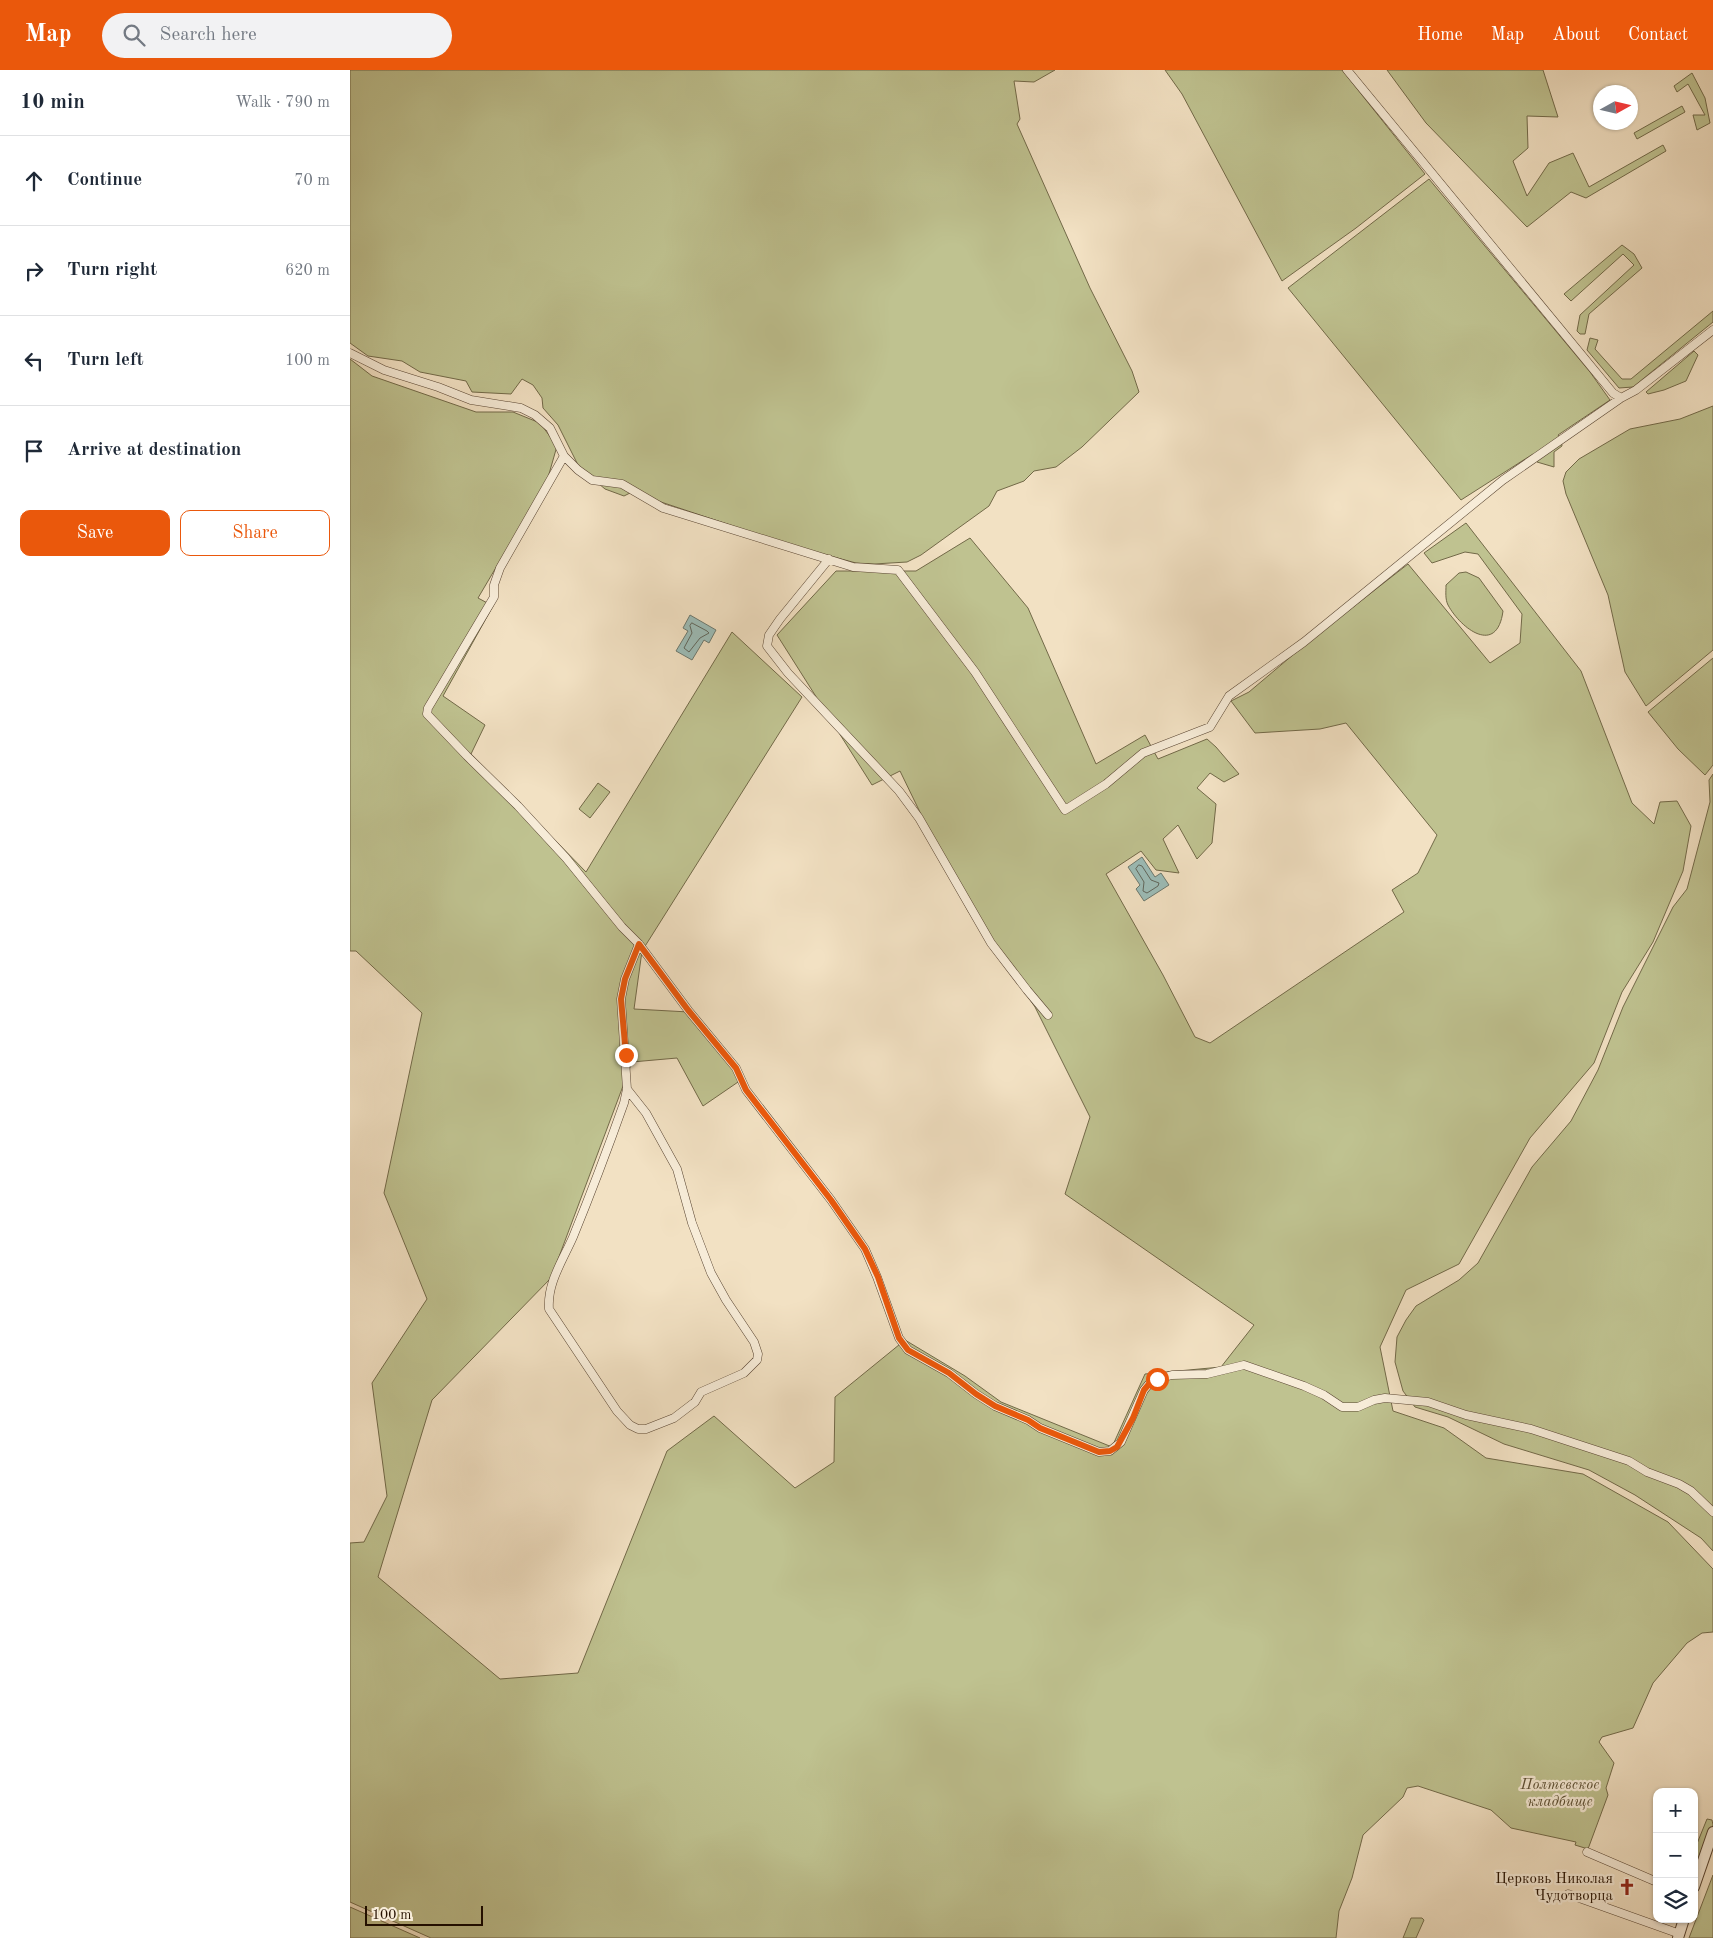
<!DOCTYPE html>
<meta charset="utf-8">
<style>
:root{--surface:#fff;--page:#f2f2f3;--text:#1f2937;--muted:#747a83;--line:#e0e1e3;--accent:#ea580c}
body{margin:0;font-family:"Old Standard TT",serif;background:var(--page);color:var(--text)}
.controls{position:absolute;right:15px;bottom:15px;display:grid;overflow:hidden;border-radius:10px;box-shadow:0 1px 4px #0004}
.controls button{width:45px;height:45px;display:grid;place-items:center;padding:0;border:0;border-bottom:1px solid var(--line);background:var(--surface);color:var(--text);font:25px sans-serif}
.compass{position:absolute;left:1243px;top:15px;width:45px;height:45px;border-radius:50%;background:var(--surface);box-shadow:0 1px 4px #0004;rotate:82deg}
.scale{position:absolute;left:15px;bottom:12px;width:118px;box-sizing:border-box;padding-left:5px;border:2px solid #251000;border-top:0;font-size:14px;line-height:18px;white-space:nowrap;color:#251000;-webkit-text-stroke:4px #f7ecd8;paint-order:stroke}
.stop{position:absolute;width:15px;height:15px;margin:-11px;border:4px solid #ea580c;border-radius:50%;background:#fff}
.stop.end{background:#ea580c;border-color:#fff;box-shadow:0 1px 5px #0008}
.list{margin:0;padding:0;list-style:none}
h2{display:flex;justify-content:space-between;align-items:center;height:65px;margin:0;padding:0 20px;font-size:21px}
h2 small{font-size:16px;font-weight:400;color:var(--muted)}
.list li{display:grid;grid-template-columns:32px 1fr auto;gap:15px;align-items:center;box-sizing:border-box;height:90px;padding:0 20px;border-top:1px solid var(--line)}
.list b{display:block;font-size:19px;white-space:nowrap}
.list em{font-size:16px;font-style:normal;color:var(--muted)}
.actions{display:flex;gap:10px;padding:15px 20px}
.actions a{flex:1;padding:11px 0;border:1px solid var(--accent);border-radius:10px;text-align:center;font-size:18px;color:var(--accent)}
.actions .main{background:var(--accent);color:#fff}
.icon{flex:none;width:28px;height:28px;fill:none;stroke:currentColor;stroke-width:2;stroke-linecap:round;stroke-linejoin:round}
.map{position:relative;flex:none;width:1363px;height:1868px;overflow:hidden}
header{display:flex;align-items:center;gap:30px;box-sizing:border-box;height:70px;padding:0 25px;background:var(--accent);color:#fff}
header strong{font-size:24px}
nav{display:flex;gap:28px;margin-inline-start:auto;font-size:18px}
.search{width:350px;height:45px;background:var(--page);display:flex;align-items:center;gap:12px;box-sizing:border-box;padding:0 18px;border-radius:28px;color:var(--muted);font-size:19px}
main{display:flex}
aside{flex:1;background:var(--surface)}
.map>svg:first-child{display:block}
</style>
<header>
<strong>Map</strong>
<div class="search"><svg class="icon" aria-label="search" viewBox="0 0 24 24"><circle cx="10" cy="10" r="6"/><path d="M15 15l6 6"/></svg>Search here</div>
<nav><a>Home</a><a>Map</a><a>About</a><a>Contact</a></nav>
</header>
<main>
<aside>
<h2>10 min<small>Walk · 790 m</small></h2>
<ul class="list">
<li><svg class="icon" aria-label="ahead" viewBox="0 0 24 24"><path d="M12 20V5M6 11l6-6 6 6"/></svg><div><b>Continue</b></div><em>70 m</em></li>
<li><svg class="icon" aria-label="right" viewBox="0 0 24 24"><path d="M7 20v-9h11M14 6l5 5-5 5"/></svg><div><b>Turn right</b></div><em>620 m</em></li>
<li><svg class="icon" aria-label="left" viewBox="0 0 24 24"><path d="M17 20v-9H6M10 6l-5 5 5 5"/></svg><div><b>Turn left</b></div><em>100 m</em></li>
<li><svg class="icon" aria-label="arrive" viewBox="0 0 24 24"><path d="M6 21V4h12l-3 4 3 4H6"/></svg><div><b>Arrive at destination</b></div></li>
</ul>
<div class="actions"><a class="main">Save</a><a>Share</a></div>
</aside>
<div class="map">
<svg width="1363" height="1868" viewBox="0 0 1363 1868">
<rect width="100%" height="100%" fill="#f2e1c3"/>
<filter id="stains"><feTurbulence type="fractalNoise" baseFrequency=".004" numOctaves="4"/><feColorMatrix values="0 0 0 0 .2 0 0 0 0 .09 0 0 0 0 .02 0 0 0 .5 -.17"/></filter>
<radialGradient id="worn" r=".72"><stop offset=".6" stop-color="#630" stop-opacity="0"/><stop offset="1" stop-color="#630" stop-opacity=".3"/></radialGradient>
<path fill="#bfc290" stroke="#726948" d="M 0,0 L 705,0 L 684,12 L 664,11 L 670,49 L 667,54 L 740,218 L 782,301 L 789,322 L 732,377 L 706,397 L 684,401 L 674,411 L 647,421 L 639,436 L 571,485 L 557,492 L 524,494 L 506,493 L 440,475 L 305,430 L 286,420 L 274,426 L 255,419 L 229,397 L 208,355 L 193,338 L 192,328 L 183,315 L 172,309 L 161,324 L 122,322 L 116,311 L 70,302 L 52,291 L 18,286 L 0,273 Z
M 815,0 L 992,0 L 1075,104 L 1006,158 L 932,211 L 832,24 Z
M 1037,0 L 1193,0 L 1208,47 L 1177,46 L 1178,78 L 1163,91 L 1177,126 L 1199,93 L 1223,83 L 1239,117 L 1313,75 L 1316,81 L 1236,128 L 1221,122 L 1177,157 L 1076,53 Z
M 1342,3 L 1355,28 L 1360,53 L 1347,60 L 1343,45 L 1355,45 L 1338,14 L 1327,22 L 1324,16 Z
M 1332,36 L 1335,42 L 1287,69 L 1284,63 Z
M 1079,109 L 1240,302 L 1260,330 L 1208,365 L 1211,369 L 1212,376 L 1204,382 L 1204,397 L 1187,392 L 1183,384 L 1111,430 L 938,218 Z
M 1272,175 L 1284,184 L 1292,198 L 1239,244 L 1235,264 L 1230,264 L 1227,261 L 1230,245 L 1284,195 L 1273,184 L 1221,231 L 1214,224 Z
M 1363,241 L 1363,252 L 1283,317 L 1269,318 L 1237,280 L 1240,268 L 1248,270 L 1245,279 L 1272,309 L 1281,309 Z
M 1344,281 L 1348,285 L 1336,311 L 1314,320 L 1298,324 L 1296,322 Z
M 0,289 L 22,306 L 126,342 L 163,342 L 190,353 L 207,376 L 197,411 L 128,528 L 143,536 L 93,626 L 135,655 L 121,684 L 236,802 L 382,562 L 452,627 L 292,881 L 284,939 L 339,942 L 391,1010 L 353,1036 L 327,988 L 282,992 L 201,1208 L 82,1330 L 28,1507 L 150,1609 L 228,1603 L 317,1381 L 364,1346 L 445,1418 L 484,1392 L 485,1327 L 555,1270 L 615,1306 L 651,1332 L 762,1377 L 795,1304 L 871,1297 L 904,1255 L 715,1124 L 740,1047 L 685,937 L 618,841 L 550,701 L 522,715 L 427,565 L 486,501 L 566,501 L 620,468 L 678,538 L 746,694 L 795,665 L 808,689 L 857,669 L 866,677 L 889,704 L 874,712 L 860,703 L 847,718 L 866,734 L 862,773 L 847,789 L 828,755 L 813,769 L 829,803 L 806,800 L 791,781 L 756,804 L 813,905 L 845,967 L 860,973 L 1054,842 L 1042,820 L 1068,803 L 1087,765 L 996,653 L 970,659 L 905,663 L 881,631 L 899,622 L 957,573 L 1058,494 L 1140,593 L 1170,573 L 1172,544 L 1128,484 L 1115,482 L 1082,493 L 1074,483 L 1116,453 L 1231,601 L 1282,733 L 1304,754 L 1310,732 L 1327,731 L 1341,756 L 1333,801 L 1303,872 L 1272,922 L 1244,993 L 1180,1068 L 1109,1194 L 1056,1220 L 1030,1277 L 1043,1341 L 1094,1358 L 1136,1388 L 1233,1404 L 1318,1452 L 1363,1499 L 1363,1562 L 1352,1563 L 1337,1573 L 1303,1613 L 1283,1658 L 1252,1667 L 1249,1672 L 1264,1693 L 1256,1718 L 1258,1725 L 1238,1779 L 1225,1775 L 1226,1772 L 1161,1758 L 1141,1740 L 1068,1716 L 1057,1718 L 1053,1727 L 1013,1765 L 1002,1808 L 989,1841 L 986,1868 L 81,1868 L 0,1832 L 0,1473 L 14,1472 L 37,1426 L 22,1313 L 77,1229 L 34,1123 L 72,943 L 6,881 L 0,881 Z
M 1363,336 L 1363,580 L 1296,636 L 1275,602 L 1258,525 L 1216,424 L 1213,411 L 1216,402 L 1229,389 L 1280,359 L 1330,349 Z
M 1116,502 L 1129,508 L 1153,541 C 1147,586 1111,559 1098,535 C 1095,529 1096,522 1096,515 L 1109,503 Z
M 1363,588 L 1363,695 L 1355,705 L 1328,679 L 1298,642 Z
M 1363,704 L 1363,1481 L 1351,1468 L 1285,1425 L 1239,1400 L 1154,1374 L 1098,1347 L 1065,1337 L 1053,1321 L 1045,1292 L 1047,1267 L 1056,1250 L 1066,1236 L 1109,1210 L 1128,1193 L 1182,1097 L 1221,1051 L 1248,1000 L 1273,937 L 1323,837 L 1337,819 L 1360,732 L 1359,710 Z
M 248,713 L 260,722 L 240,748 L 229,739 Z
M 1357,1749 L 1362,1750 L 1363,1755 L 1344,1808 L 1344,1781 Z
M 1363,1805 L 1363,1868 L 1339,1868 Z
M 0,1837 L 70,1868 L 0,1868 Z
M 1061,1848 L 1072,1848 L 1074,1850 L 1066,1868 L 1053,1868 Z"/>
<path fill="#9cbdb8" stroke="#6c786e" d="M 340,545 L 366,560 L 359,573 L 354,570 L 342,590 L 326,581 L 338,561 L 333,558 Z
M 792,787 L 805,807 L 811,803 L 819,815 L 794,831 L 786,819 L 790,815 L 778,797 Z"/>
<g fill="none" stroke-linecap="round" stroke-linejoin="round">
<path stroke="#60665c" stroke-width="1" d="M 342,553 L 357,561 L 359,563 L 350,568 L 339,582 L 334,578 L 342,563 L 340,556 Z
M 789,795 L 792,796 L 801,810 L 809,813 L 808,816 L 797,823 L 793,821 L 794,812 L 786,799 Z"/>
<g stroke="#584431" stroke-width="9">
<path id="minor" d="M 997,0 L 1263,323 L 1271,328
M 0,283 L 34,300 L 88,317 L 121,330 L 171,338 L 185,345 L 200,358 L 214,386 L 228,400 L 242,410 L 272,414 L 313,438 L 503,497 L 548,500 L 625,602 L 715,740 L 756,714 L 793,683 L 860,657 L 879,626 L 954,572 L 1153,410 L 1271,328 L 1286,320 L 1363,260
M 214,386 L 150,498 L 144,515 L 144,527 L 78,638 L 77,644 L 117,686 L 168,736 L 216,788 L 272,857 L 289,874 L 338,940 L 386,998 L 396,1020 L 481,1130 L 515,1179 L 527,1207 L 549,1268 L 558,1280 L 599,1303 L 626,1324 L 645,1336 L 678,1350 L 690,1358 L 749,1382 L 760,1381 L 771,1372 L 794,1320 L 799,1314 L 807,1309 L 822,1305 L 857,1304 L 894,1295 L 954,1316 L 974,1325 L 992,1337 L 1008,1337 L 1024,1330 L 1035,1328 L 1078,1332 L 1116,1345 L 1181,1359 L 1279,1391 L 1297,1402 L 1329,1414 L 1341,1421 L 1363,1442
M 479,489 L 430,549 L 419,565 L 417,576 L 438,603 L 549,721 L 569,748 L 641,873 L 677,920 L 698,945
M 277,1019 L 296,1043 L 327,1099 L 342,1153 L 361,1203 L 376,1230 L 404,1272 L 408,1284 L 407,1290 L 394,1303 L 351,1322 L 345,1332 L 324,1348 L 296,1359 L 288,1359 L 280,1355 L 267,1341 L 199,1239 C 197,1213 213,1190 223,1167 C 241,1123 258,1078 274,1033 L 277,1019 L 271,929 L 275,909 L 289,874
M 1237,1782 L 1307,1812
M 1218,1824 L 1330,1864"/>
</g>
<g stroke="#584431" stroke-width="12">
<path id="tertiary" d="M 1344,1817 L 1363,1762
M 1328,1868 L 1334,1849"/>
</g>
<use href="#minor" stroke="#f7ecd8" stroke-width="8"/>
<use href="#tertiary" stroke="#f7ecd8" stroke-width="10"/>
</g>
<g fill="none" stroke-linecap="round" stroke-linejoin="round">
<path stroke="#ea580c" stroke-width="6" d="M 276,985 L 271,929 L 275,909 L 289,874 L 338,940 L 386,998 L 396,1020 L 481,1130 L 515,1179 L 528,1207 L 549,1268 L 558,1280 L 599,1303 L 626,1324 L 645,1336 L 678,1350 L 690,1358 L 749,1382 L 760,1381 L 767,1377 L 783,1348 L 794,1320 L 799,1314 L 807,1309"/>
</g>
<defs>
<g id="church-bare" transform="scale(1.35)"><path d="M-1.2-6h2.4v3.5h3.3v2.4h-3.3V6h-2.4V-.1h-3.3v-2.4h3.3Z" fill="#8f2418" stroke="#f7ecd8" stroke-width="2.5" paint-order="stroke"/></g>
</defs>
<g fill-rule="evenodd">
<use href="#church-bare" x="1277" y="1817"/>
</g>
<g text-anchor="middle" stroke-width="4.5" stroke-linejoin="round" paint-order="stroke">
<g font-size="15" font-style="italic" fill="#5b4e32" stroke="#f7ecd8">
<text x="1210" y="1719">Полтевское<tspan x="1210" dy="17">кладбище</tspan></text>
</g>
<g font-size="15" fill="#251000" stroke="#f7ecd8" text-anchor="end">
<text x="1263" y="1813">Церковь Николая<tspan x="1263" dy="17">Чудотворца</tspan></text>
</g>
</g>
<rect width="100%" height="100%" filter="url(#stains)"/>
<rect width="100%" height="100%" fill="url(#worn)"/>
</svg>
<div class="controls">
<button>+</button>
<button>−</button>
<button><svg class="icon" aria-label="layers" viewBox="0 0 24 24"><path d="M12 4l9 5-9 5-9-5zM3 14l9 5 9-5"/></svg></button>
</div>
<svg class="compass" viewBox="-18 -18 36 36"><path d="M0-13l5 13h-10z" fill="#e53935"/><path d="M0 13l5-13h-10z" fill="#747a83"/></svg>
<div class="scale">100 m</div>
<div class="stop" style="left:807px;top:1309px"></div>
<div class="stop end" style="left:276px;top:985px"></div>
</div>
</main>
